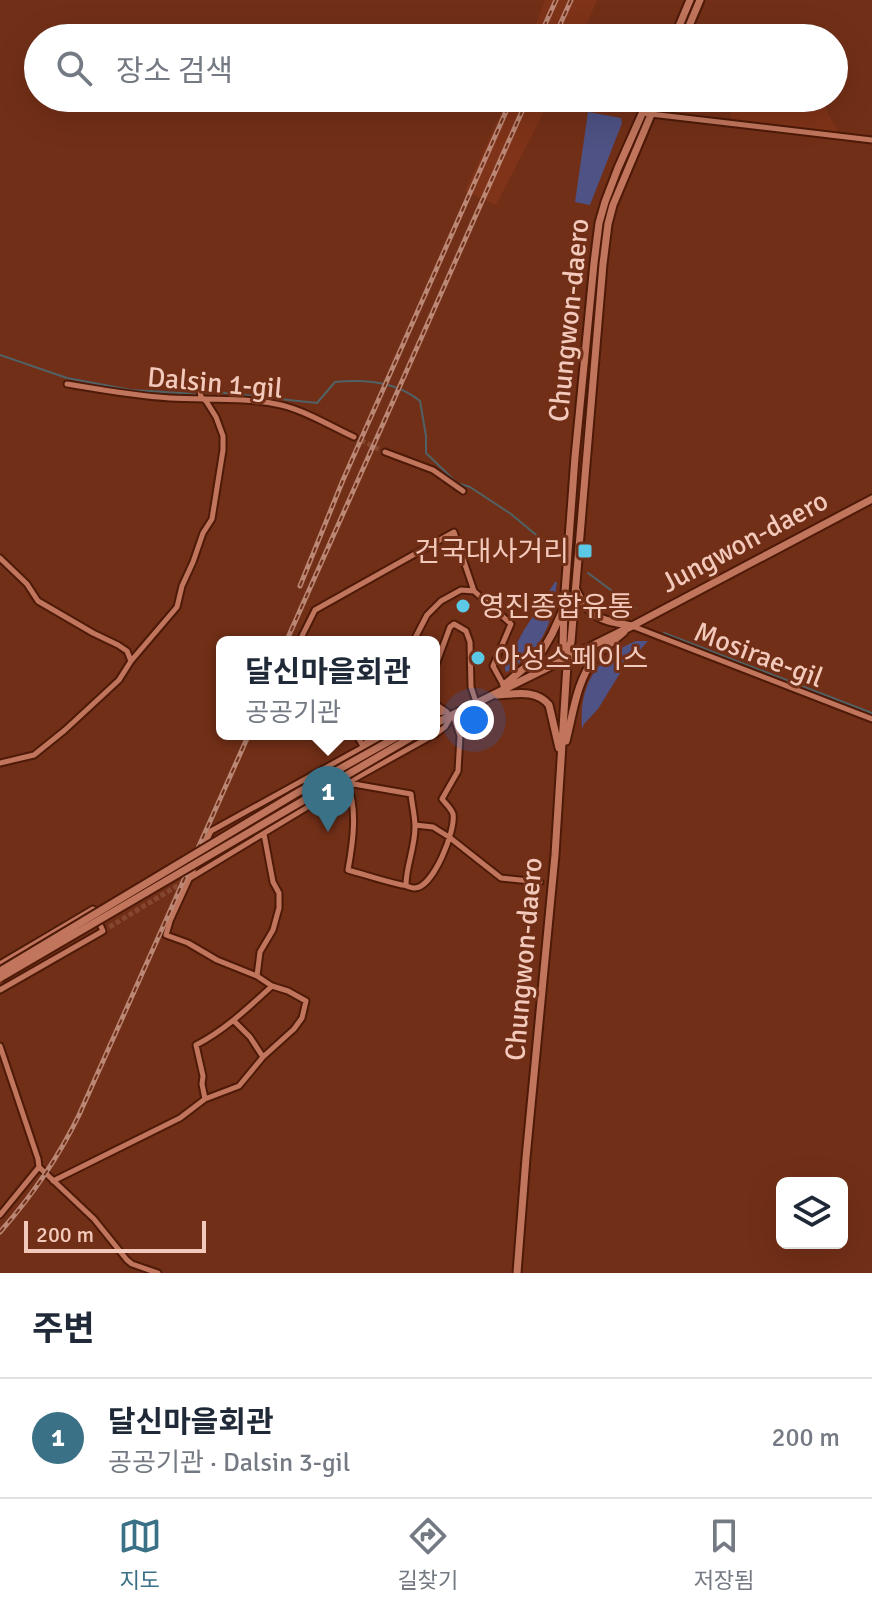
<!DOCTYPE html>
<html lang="ko">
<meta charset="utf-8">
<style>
:root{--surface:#fff;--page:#f2f2f3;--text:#1f2937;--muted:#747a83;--line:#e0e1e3;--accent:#3a7186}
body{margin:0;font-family:Signika,"Noto Sans KR",sans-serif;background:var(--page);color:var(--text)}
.controls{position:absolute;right:24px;bottom:24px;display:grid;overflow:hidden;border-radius:12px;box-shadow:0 8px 32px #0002}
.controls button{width:72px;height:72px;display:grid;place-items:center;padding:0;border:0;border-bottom:2px solid var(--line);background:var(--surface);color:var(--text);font:40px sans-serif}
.scale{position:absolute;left:24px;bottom:20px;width:182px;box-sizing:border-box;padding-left:8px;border:4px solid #f2c9bb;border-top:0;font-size:22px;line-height:28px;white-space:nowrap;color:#f2c9bb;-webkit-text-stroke:6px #722f17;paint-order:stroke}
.you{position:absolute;left:474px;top:720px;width:28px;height:28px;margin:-20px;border:6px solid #fff;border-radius:50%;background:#1a73e8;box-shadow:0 0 0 12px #1a73e833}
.badge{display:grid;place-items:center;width:52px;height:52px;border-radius:50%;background:var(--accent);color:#fff;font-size:26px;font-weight:700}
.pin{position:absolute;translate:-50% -66px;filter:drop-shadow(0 2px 4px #0008)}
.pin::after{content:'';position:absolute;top:42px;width:28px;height:24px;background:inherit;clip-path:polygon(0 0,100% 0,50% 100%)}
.popup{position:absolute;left:216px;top:636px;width:224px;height:104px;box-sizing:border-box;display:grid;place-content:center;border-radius:12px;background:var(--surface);filter:drop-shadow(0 2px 6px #0005);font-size:26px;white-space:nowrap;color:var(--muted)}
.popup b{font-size:30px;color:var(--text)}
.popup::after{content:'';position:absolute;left:50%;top:100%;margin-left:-16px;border:16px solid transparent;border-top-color:var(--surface)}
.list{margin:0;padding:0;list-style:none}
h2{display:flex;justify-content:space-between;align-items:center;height:104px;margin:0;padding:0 32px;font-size:34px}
h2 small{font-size:26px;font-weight:400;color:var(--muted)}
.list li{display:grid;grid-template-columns:52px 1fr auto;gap:24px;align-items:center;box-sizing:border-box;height:120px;padding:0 32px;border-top:2px solid var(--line)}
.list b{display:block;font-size:30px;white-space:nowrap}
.list p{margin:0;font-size:26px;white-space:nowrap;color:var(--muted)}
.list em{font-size:26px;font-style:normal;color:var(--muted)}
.icon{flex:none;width:44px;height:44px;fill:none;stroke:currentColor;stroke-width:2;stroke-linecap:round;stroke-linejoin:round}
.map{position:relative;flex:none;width:872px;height:1273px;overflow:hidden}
.search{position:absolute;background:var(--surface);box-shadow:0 8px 32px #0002;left:24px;right:24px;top:24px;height:88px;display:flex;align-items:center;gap:20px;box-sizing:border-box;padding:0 28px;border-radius:44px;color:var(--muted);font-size:30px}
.sheet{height:224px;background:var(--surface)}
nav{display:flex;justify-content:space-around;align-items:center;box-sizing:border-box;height:112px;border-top:2px solid var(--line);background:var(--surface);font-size:22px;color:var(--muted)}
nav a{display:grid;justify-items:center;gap:4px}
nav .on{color:var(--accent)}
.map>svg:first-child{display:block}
</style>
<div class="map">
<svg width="872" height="1273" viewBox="0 0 872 1273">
<rect width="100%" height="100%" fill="#722f17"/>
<path fill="#7f3318" d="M 545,0 L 597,0 L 581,38 L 531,38 Z
M 508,98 L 551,98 L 496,205 L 465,191 Z
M 732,98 L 820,98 L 838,132 L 730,120 Z"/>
<path fill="#4e5284" d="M 588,112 L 621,118 L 622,123 L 590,205 L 575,202 Z
M 555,582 L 557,582 C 551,625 546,646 507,672 L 505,670 L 505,665 L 524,630 Z
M 636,641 L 648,641 L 622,670 L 598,709 L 584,724 L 582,729 C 579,685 595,658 636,641 Z"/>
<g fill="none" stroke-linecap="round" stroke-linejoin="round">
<path stroke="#506266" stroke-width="2" d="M 0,355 L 67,378 L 131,390 L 198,394
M 204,393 L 216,392 L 317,403 L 335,382 C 364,379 397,382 420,401 L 426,436 L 426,453 L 457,483 L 470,487 L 511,514 L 559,554
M 588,573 L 635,608
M 664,633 L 872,713"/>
<path stroke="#854630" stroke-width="5" stroke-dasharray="5 2.5" stroke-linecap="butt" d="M 354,437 L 385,452
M 103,931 L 190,878"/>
<g stroke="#4d1a08" stroke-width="9">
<path id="minor" d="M 642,113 L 872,140
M 67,384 C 102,390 135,396 170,398 C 206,400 246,397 281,405 C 306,411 330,426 354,437
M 385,452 L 433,470 L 463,491
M 0,558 L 27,584 L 38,601 L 93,633 L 118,645 L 127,651 L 131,661
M 632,626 L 872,719
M 301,642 L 300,640 L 315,610 L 454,532 L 474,591
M 413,642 L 427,615 L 441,601 L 461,590 L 474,591 L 511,624 L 493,666 L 504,686
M 434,670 L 450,627 L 454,624 L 466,631 L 470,642 L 471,687 L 475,699
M 434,703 L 447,712
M 434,713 L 446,712
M 356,734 L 363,746 L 373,734
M 0,763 L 34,755 L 65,730 L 119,680 L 131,661 L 177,607 L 182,586 L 193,562 L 203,533 L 212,519 L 223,450 L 223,436 L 216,417 L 206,401 L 201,397 L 199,384
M 347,783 C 358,809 353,842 348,870 C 366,875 383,881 402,885 C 406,885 410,888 414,888 C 433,889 456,830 453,814 C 451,808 446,804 442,799 L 458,771 L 460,736 L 453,715
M 348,783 L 411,794 C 412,805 415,816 415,827 C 415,848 406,866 406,885
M 415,825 L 433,827 L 449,837 L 501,878 L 540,882
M 190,878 L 347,783 L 437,733 L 445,727 L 452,715
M 0,964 L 93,909 L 103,931 L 0,990
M 257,976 L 217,960 L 188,943 L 166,935 L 170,921 L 211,831 L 387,734
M 234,1021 L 250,1037 L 263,1057
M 0,1046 L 38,1159 L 39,1167 L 0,1215
M 205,1099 L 239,1086 L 263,1057 L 294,1029 L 302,1018 L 306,1001 L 288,991 L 272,986
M 39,1167 L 94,1219 L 127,1260 L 132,1264 L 158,1273
M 53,1181 L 180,1118 L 205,1099 L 202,1084 L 203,1076 L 196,1045 C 225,1030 248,1008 272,986 L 257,976 L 260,952 L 273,930 L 279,908 L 279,893 L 273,882 L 264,834"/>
</g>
<g stroke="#4d1a08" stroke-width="11">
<path id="tertiary" d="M 674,38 L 690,0
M 684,38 L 700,0
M 576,590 C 590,620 602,620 632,626
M 568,649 L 563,647 L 564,606 L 575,457 L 594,263 L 599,223 L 605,202 L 618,168 L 649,98
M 504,685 L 540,655 L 552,634 L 562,612
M 497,695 C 516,694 536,689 549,705 L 559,748
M 434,724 L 632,626 L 872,499
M 566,741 C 573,714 577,679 595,658 C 603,648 615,640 624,632
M 517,1273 L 526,1158 L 555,855 L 568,649 L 571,642 L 603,264 L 608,224 L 613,205 L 658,98"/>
</g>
<use href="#minor" stroke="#c1755c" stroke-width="5"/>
<use href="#tertiary" stroke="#c1755c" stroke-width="7"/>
<g stroke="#bb8775" stroke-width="5">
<path id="rail" d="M 539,38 L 556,0
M 554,38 L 571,0
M 300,586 L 343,480 L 512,98
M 286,642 L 528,98
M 0,1232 C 32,1196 58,1158 79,1115 L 249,734"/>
</g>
<use href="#rail" stroke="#722f17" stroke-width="2" stroke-dasharray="6" stroke-linecap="butt"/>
<g stroke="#4d1a08" stroke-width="11" stroke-linecap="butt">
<path id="tertiary-bridge" d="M 0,971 L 295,794 L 402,734
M 0,978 L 417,734"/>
</g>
<use href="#tertiary-bridge" stroke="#c1755c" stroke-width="7"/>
</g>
<g fill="#5bc8e6" stroke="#722f17" stroke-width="3">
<rect x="577" y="543" width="16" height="16" rx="4"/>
<circle cx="463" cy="606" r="8"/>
<circle cx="478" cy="658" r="8"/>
</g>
<g text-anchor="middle" stroke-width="6" stroke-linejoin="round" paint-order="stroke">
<g font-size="28" fill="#f2c9bb" stroke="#722f17">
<text transform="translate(568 320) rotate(-84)" y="10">Chungwon-daero</text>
<text transform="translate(215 382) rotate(5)" y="10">Dalsin 1-gil</text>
<text transform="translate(744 541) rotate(-28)" y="10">Jungwon-daero</text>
<text transform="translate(759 654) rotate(21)" y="10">Mosirae-gil</text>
<text transform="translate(523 959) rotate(-85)" y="10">Chungwon-daero</text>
</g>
<g font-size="28" fill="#f2c9bb" stroke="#722f17" text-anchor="start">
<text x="569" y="561" text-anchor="end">건국대사거리</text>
<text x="479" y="616">영진종합유통</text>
<text x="494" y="668">아성스페이스</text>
</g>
</g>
</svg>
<div class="controls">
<button><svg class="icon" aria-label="layers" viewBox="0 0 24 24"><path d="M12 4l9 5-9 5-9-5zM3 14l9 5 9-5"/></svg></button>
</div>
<div class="scale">200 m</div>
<div class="you"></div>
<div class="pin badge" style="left:328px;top:832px">1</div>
<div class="popup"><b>달신마을회관</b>공공기관</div>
<div class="search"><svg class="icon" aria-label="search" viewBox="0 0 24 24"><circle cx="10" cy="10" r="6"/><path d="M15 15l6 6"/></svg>장소 검색</div>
</div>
<section class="sheet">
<h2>주변<small></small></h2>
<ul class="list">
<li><span class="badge">1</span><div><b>달신마을회관</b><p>공공기관 · Dalsin 3-gil</p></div><em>200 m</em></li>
</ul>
</section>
<nav>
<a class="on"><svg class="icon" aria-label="map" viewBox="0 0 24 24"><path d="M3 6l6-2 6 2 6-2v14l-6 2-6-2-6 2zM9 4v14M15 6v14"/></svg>지도</a>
<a><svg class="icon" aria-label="directions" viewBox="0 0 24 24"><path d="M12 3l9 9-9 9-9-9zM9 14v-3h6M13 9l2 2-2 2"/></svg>길찾기</a>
<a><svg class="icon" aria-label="saved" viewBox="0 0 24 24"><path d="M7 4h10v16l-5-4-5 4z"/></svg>저장됨</a>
</nav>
